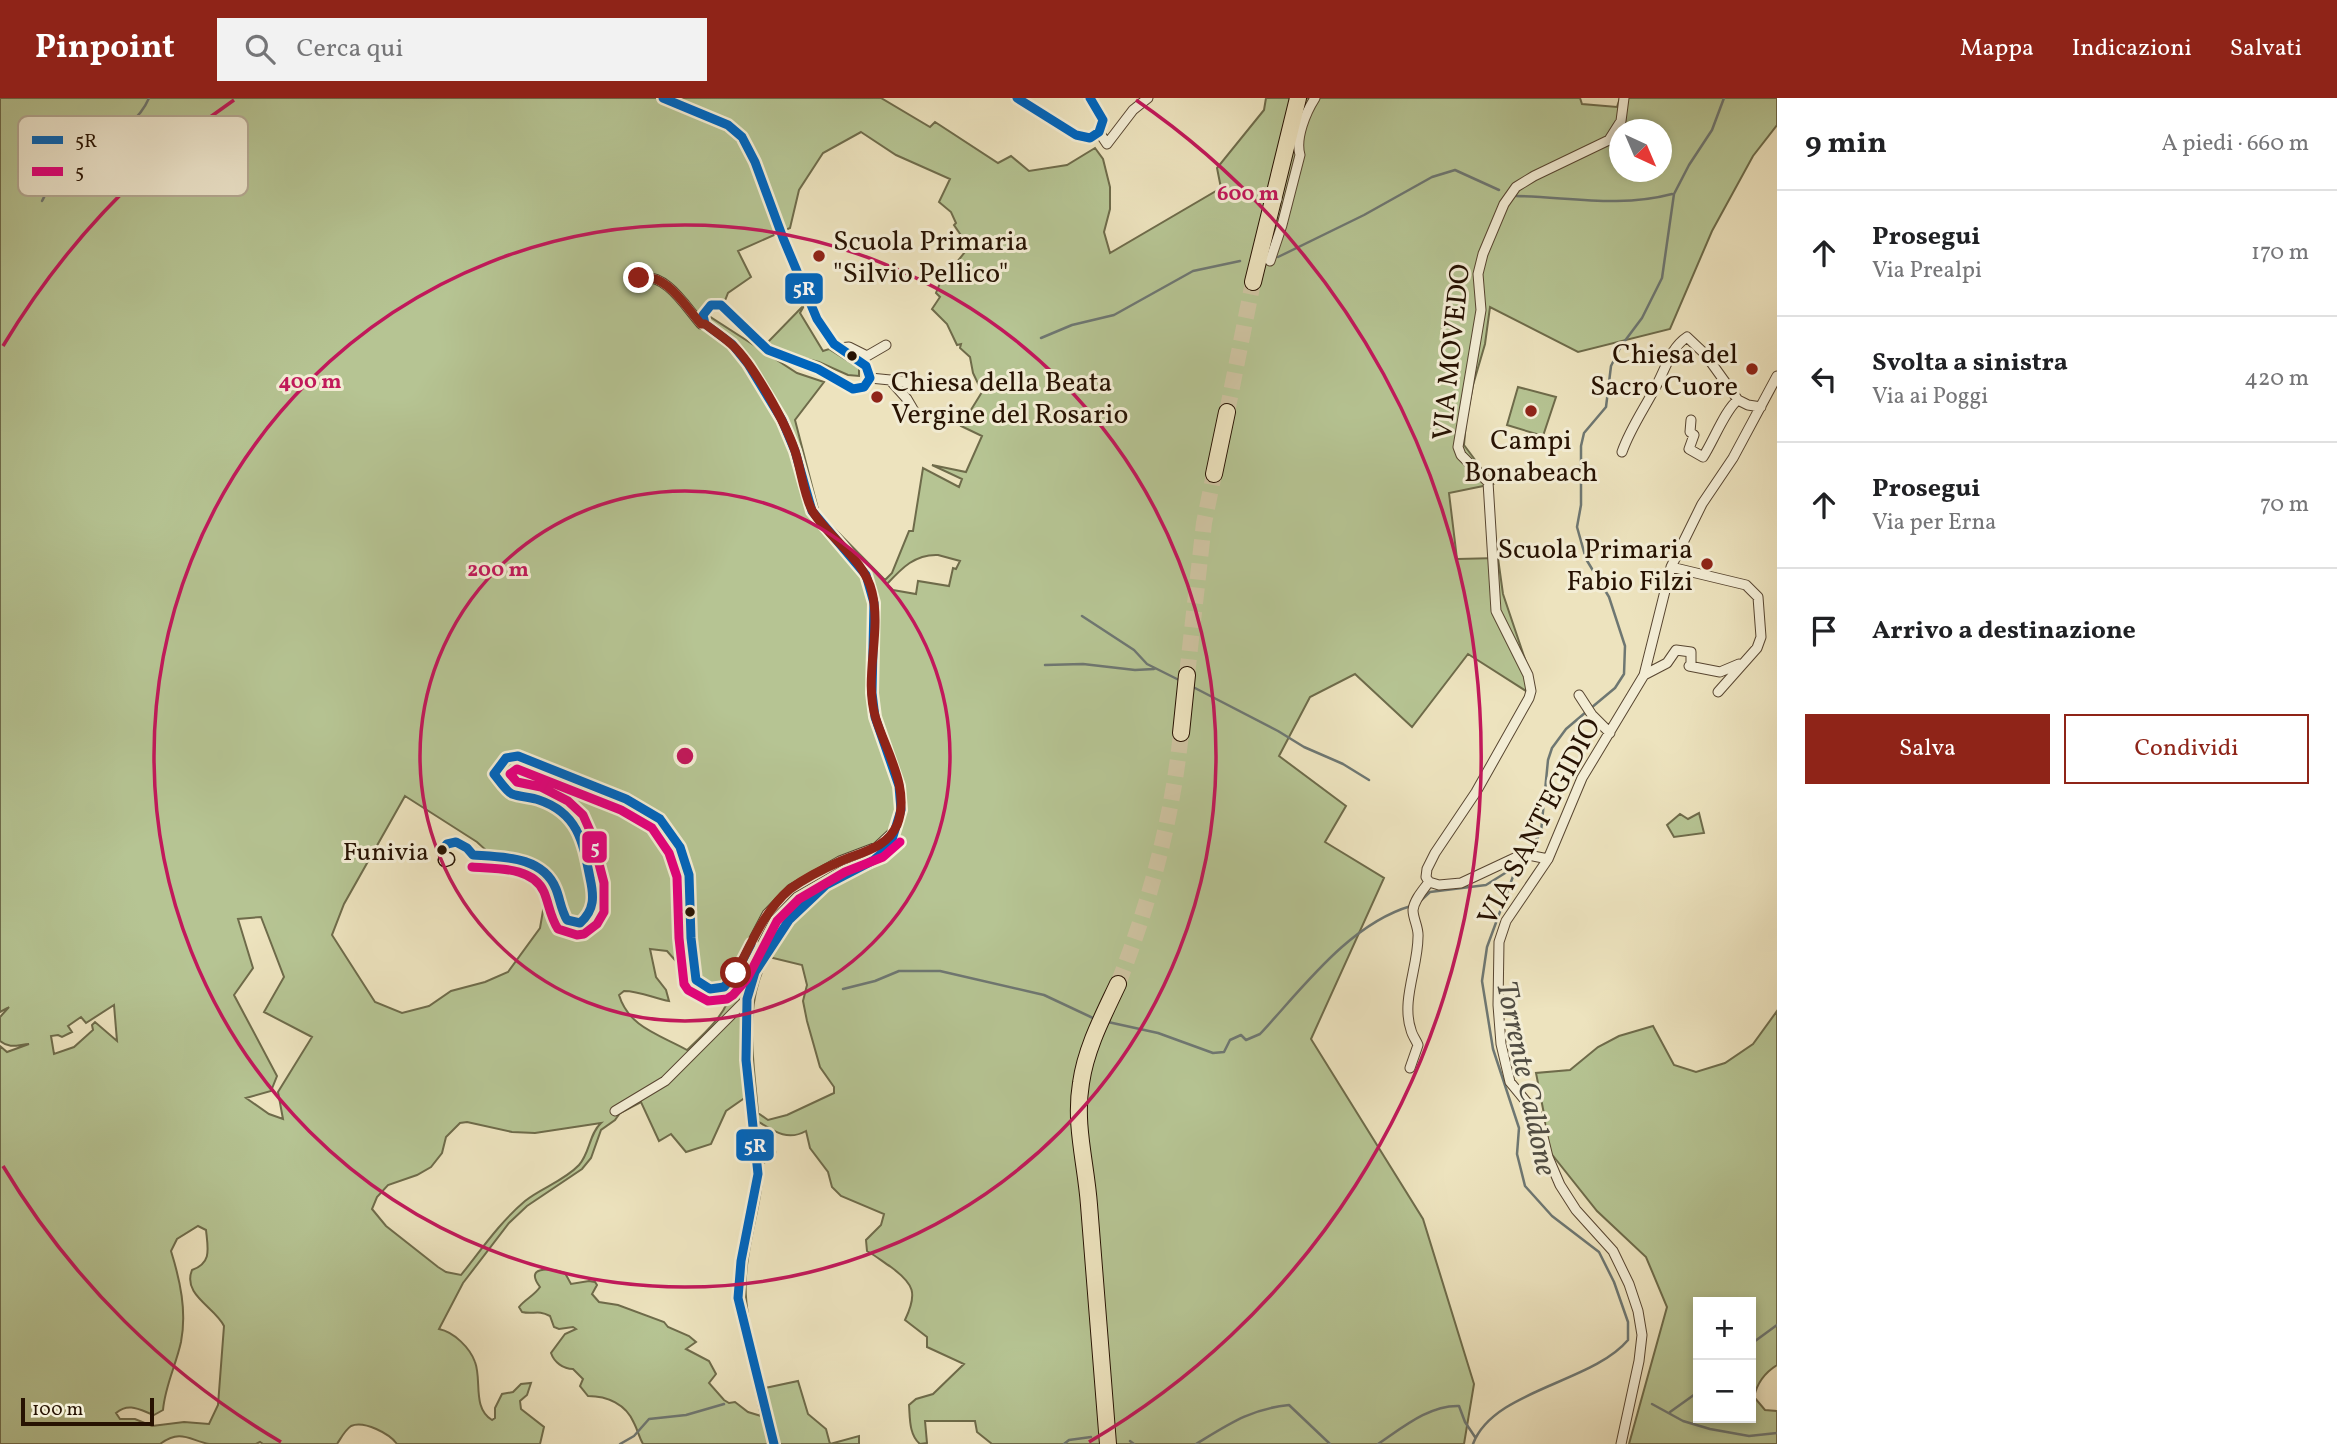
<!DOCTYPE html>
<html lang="it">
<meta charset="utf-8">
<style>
:root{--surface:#fff;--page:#f2f2f2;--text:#202124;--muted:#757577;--line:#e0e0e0;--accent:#8f2418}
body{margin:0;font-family:Vollkorn,serif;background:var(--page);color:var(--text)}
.controls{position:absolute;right:21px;bottom:21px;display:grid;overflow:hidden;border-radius:0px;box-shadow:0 4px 10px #0003}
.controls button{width:63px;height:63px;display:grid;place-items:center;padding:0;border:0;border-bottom:2px solid var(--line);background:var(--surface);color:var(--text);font:35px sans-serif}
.compass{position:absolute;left:1609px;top:21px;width:63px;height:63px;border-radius:50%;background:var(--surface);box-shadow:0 4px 10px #0003;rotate:136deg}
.scale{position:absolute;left:21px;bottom:18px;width:133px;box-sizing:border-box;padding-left:7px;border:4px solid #271202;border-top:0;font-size:19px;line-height:24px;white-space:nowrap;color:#271202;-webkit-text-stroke:5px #f3edd5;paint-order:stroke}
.stop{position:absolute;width:21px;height:21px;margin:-16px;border:5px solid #8f2418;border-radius:50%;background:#fff}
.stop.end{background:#8f2418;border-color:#fff;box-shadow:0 2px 7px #0008}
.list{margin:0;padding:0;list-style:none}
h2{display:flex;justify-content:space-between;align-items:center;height:91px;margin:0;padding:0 28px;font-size:30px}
h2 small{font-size:23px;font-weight:400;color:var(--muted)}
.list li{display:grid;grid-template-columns:46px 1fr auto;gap:21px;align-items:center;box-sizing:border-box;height:126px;padding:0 28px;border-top:2px solid var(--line)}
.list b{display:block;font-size:26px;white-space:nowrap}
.list p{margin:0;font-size:23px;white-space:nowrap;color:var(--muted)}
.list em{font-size:23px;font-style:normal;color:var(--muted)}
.actions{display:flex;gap:14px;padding:21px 28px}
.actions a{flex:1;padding:16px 0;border:2px solid var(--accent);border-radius:0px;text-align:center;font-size:24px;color:var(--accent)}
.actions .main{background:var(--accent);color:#fff}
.icon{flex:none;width:38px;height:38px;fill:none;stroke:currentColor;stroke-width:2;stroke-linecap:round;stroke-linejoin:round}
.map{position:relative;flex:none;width:1777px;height:1346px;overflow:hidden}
header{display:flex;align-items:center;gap:42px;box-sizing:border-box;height:98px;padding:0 35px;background:var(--accent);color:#fff}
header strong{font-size:33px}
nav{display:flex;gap:38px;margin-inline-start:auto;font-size:24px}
.search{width:490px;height:63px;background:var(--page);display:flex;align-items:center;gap:18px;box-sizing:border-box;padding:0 24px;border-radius:0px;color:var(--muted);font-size:26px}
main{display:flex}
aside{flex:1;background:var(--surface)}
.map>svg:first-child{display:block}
</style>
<header>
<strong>Pinpoint</strong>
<div class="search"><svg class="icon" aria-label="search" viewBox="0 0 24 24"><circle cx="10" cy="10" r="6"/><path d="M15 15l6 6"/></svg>Cerca qui</div>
<nav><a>Mappa</a><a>Indicazioni</a><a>Salvati</a></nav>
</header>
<main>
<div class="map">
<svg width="1777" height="1346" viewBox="0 0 1777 1346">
<rect width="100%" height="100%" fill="#ede3be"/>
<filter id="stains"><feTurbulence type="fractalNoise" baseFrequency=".00286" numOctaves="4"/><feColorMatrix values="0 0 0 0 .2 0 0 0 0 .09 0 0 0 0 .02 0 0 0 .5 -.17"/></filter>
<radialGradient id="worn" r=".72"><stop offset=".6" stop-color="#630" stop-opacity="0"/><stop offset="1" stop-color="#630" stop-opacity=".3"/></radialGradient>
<path fill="#b6c493" stroke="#6e6b4a" stroke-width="2" fill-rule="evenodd" d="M 0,0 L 881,0 L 930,29 L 935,24 L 998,65 L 1011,58 L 1029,73 L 1067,67 L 1095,50 L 1103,61 L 1110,89 L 1110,111 L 1104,134 L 1110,155 L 1221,90 L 1217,70 L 1264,12 L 1266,0 L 1580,0 L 1582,6 L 1617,9 L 1620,0 L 1777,0 L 1777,27 L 1753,58 L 1712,133 L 1670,231 L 1578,254 L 1490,209 L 1485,246 L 1473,287 L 1466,323 L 1464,347 L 1493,386 L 1449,395 L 1457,461 L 1498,460 L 1503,496 L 1529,573 L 1526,593 L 1468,556 L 1412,629 L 1355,576 L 1310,599 L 1279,658 L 1346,708 L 1325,744 L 1384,780 L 1311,941 L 1423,1121 L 1474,1286 L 1464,1346 L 992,1346 L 977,1334 L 975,1323 L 925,1323 L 927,1345 L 920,1346 C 909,1337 910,1320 909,1307 L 916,1301 L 933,1296 L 964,1266 L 927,1249 L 927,1239 L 905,1222 C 918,1195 914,1186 891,1169 C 883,1164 876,1158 867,1153 L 866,1142 L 881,1127 L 884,1116 L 841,1098 L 832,1089 L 828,1074 L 810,1050 L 806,1033 C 788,1043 775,1034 759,1024 L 759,1030 C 768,1039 779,1047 774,1060 L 763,1065 C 763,1103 748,1140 746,1178 C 743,1215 757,1254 765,1290 L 798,1283 L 808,1316 L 826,1331 L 830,1346 L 859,1338 L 859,1346 L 643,1346 C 639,1339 638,1333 634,1325 C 626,1306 607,1298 588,1298 L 580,1288 L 583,1281 L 573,1271 C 563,1271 554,1264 551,1255 L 565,1236 L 576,1231 L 573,1229 L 559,1231 L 554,1229 L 550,1218 C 537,1211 534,1217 522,1214 L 519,1209 C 525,1201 534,1198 540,1189 C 524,1168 549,1170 565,1175 L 571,1186 L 589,1183 L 595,1184 L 597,1187 L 592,1196 L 599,1204 L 618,1207 L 664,1224 L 668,1229 L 689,1238 L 696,1244 L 686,1251 L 709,1263 L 716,1276 L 709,1285 L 724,1302 L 729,1305 L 735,1304 L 748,1314 L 761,1318 L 737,1209 L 754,1072 L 746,999 L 726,1013 L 711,1046 L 686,1054 L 671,1036 L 659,1043 L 641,1004 L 620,1015 L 615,1022 L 601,1032 L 591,1060 L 582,1071 L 527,1108 L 509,1125 L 463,1185 L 439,1231 C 454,1234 470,1250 475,1264 C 482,1282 472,1310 492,1322 L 495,1320 L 495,1310 L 502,1296 L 513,1294 L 521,1286 L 531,1285 L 527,1297 L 520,1303 L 521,1311 L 544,1329 L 540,1346 L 397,1346 C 390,1336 364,1322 351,1328 C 345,1332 341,1340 337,1346 L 263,1346 L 260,1344 L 256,1346 C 241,1346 223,1346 209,1346 C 189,1342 181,1331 160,1346 L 0,1346 L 0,948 L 7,954 L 29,946 C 17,947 10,951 0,943 L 0,919 L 9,909 L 0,914 ZM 1619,32 L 1661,32 L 1661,74 L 1619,74 ZM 861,34 L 896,57 L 950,81 L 939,104 L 951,114 L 956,125 L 954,127 L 969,149 L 940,185 L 936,195 L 940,199 L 932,211 L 947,226 L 957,247 L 961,246 L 960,250 L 970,259 L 973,275 L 982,294 L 961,328 L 982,338 L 966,374 L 932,367 L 962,381 L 959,389 L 923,370 L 913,433 L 909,433 L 892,475 L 885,482 L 819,415 L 795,322 L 824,284 L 797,275 L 709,218 L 715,203 L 724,205 L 728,195 L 751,179 L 738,153 L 790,130 L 799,92 L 823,55 ZM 938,457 L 960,463 L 956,471 L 953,470 L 949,488 L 918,483 L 916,496 L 893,492 L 887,486 C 902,470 915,456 938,457 ZM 405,698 L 477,744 L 510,774 L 530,782 L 545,801 L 540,830 L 508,874 L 485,884 L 451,893 L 429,908 L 402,915 L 375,904 L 332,837 L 344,806 ZM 261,819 L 284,879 L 264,914 L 312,939 L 278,994 L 283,1021 L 269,1016 L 246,1000 L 271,993 L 277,978 L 234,897 L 253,870 L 238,821 ZM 650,851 L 667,853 L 683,871 L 693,894 L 716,898 L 730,893 C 730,913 702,938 687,952 C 661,937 629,930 619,897 L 624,893 C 639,893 654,900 669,903 L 666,892 L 656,879 ZM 769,859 L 802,867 L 807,887 L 803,903 L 807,923 L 820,969 L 834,989 L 834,995 L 787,1017 L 768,1022 L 758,1015 C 754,963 742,907 769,859 ZM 114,907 L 117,943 L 95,924 L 92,927 L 93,932 L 74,949 L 54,956 L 51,938 L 58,937 L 62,939 L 72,934 L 68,928 L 81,919 L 86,925 ZM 467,1024 L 512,1034 L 535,1035 L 601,1025 C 589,1036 590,1055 579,1067 C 564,1083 541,1090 525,1103 C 500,1124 481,1152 461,1177 L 446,1174 L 438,1169 L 386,1128 L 372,1111 L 377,1099 L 388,1087 L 417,1077 L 431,1069 L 442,1055 L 446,1039 L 460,1025 ZM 198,1128 L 206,1132 C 208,1151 212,1165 192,1172 C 182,1197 215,1209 224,1228 L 218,1307 L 209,1326 L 184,1324 L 152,1328 L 135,1321 L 120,1321 L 116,1315 C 129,1304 140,1312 154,1317 L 163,1312 C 165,1288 176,1267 181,1244 C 187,1213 180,1182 171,1153 L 177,1141 Z
M 805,206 L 800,215 L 823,253 L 829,251 L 859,270 L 859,278 L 848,277 L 819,264 L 784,255 L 767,245 Z
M 1518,289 L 1556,299 L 1543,338 L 1507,327 Z
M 1699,715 L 1704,735 L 1674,739 L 1667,727 L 1680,716 L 1688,721 Z
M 1777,913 L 1777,1267 C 1764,1275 1757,1285 1754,1299 L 1765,1312 L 1777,1313 L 1777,1346 L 1629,1346 L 1667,1209 L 1646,1159 L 1597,1113 L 1546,1049 L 1545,1021 L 1536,975 L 1570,972 L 1598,949 L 1619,938 L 1653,928 L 1674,967 L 1696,974 L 1725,965 L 1753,946 ZM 1698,1204 L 1751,1204 L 1751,1320 L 1698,1320 Z"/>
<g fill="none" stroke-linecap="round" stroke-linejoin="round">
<path stroke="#6e7772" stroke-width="2.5" d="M 1516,98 C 1568,99 1620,110 1672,96
M 42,103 C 47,94 51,82 58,74 C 85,44 132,40 149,0
M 1278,159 L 1364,117 L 1432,79 L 1455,72 L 1499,92
M 1041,240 L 1072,227 L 1114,217 L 1193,173 L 1240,163
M 1082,518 L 1134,552 L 1147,566 L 1181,583
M 1045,567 L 1083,566 L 1135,572 L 1154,571
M 1193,589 L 1278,633 L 1304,649 L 1343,666 L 1369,682
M 1591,610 L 1615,590 L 1624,576 L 1625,548 L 1609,499 L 1586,461 L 1577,429 L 1581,407 L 1581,348 L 1584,335 L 1606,309 L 1611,268 L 1621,248 L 1642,220 L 1662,180 L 1674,96 L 1689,67 L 1712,32 L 1724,0
M 1529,754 L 1541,734 L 1548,662 L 1552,650 L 1566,631 L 1586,614
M 1417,806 L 1430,794 L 1486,787 L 1518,767
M 843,891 L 875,883 L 899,873 L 940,873 L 1044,897 L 1095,921
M 1108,924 L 1158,935 L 1213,955 L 1224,954 L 1230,942 L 1241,937 L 1246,942 L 1260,936 C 1302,891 1349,826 1411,808
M 1751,1246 L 1777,1227
M 1652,1306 L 1683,1323 L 1710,1331 L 1749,1338 L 1777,1335
M 1670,1314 L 1698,1294
M 1130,1343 L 1134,1346
M 620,1346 L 634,1338 L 649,1321 L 686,1317 L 724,1306
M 1064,1346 L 1069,1342 L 1091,1339
M 1196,1346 C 1229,1326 1250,1311 1289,1307 L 1330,1346
M 1378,1346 C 1402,1330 1429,1307 1459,1308 L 1465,1324 L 1475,1339
M 1473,1346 C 1493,1292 1592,1285 1628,1242 L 1628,1224 L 1614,1184 L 1599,1154 L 1552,1118 L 1525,1088 L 1517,1056 L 1519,1030 L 1493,951 L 1482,883 L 1487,849 L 1515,773 L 1525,759"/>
<path stroke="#cfc4a2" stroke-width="16" stroke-dasharray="16 8" stroke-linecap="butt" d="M 1227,314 L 1253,184
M 1187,577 L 1204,425 L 1214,376
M 1118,886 C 1150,804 1172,722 1181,635"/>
<g stroke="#584631" stroke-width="11">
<path id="street" d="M 663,0 L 728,27 L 742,39 L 755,64 L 783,140 L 817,221 L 834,246 L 866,268 L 870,280 L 864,289 L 853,291 L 818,271 L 768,252 L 721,207 L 711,207 L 703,217 L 705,226
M 1017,0 L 1076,37 L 1090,40 L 1099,34 L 1103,22 L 1090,0
M 1099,34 L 1107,46 L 1133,12 L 1148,0
M 1270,163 L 1282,127 L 1300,57 C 1295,40 1306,14 1315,0
M 639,180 C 666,174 685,208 701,226 L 705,226 L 732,246 L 748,266 L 782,322 L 795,353 L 812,413 L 866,477 L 874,505 L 872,595 L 875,619 L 899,688 L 901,712 L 890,748 L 874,762 L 826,787 L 789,822 L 755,874 L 747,901 L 746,962 L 758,1076 L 741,1163 L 738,1200 L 774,1346
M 839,250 L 849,249 L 867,258 L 886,247
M 870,280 L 911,284
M 890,282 L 907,301 L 914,313
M 1691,322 L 1690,334 L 1694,337 L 1689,351 L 1703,359 C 1713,344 1726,310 1738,302
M 1622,354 C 1630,331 1644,311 1655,290 C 1665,273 1670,250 1687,239 L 1705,256 L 1738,302 L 1748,307 L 1761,309
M 1671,469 L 1746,487 L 1758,499 L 1761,539 L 1757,550 L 1718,594
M 1689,568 L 1720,574 L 1739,566
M 1644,577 L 1667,565 L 1676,552 L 1691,554 L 1691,568
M 1579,597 L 1592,617 L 1610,635
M 473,757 C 502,760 545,757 556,791 C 560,803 559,811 567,822 L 580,825 C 588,819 593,813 593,803 C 594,790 581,734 573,724 C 558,706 533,698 511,696 L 494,676 L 506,660 L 518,658 L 626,701 L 660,721 L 680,749 L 689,777 L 691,840 L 696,882 L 710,891 L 724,889 L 736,875 L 767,816 L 791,791 L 840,763 L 877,749 L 892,735
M 1429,784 L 1426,779 L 1427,771 L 1435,755 L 1476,694 L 1529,600 L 1531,593 L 1528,577 L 1496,513 L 1488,384 L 1461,357 L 1458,349 L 1481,212 L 1478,176 L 1483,156 L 1504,106 L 1516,89 L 1534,78 L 1609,42 L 1621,23 L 1624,0
M 1429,784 L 1439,787 L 1461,785 L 1523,756 L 1548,761
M 1410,970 L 1418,947 C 1416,942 1412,937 1411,932 C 1401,903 1418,869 1418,839 C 1419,830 1413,821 1413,812 C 1414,802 1423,792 1429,784
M 615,1013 L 665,983 L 747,901
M 1621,1346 L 1639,1263 L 1642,1237 L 1638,1213 L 1629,1186 L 1613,1153 L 1576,1112 L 1560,1087 L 1548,1059 L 1538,1018 L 1510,984 L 1501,946 L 1498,907 L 1499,844 L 1506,823 L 1548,761 L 1582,680 L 1644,577 L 1671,469 L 1702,406 L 1733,360 L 1777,278"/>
</g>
<g stroke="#271202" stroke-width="15">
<path id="secondary" d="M 445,762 L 448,761"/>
</g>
<g stroke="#271202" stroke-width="18">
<path id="highway" d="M 1253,184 L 1298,0
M 1214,376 L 1227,314
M 1181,635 L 1187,577
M 1108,1346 C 1101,1266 1096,1187 1089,1107 C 1086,1065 1074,1027 1081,985 C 1086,950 1103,918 1118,886"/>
</g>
<use href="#street" stroke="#f3edd5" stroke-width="9"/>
<use href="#secondary" stroke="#f3edd5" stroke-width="12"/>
<use href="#highway" stroke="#ede3be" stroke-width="16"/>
<g stroke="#f3edd5" stroke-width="14">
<path id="bus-1" d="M 663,0 L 728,27 L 742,39 L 755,64 L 783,140 L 817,221 L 834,246 L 866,268 L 870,280 L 864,289 L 853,291 L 818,271 L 768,252 L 721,207 L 711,207 L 703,217 L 705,226 L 732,246 L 748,266 L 782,322 L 795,353 L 812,413 L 866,477 L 874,505 L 872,595 L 875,619 L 899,688 L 901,712 L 890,748 L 874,762 L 826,787 L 789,822 L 755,874 L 747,901 L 746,962 L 758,1076 L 741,1163 L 738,1200 L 774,1346
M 1017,0 L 1076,37 L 1090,40 L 1099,34 L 1103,22 L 1090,0
M 442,752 L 447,746 L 456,744 L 467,750 L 473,757 C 503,759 543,758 556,791 C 560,801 561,812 567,822 L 580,825 C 595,812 594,798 590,780 C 583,744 578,715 539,702 C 531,699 520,699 512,696 C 506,693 499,682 494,676 L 506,660 L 518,658 L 626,701 L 660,721 L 680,749 L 689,777 L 691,840 L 696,882 L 710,891 L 724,889 L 736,875 L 751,846"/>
</g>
<g stroke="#f3edd5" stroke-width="14">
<path id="bus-2" d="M 472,769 C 495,771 533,768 544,794 C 549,806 550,819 558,831 L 577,837 L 584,836 L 597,826 L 604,814 L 604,785 L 591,735 L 583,717 L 568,703 L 541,689 L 517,684 L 510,676 L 517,671 L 621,712 L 652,730 L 669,755 L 677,779 L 679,840 L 684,886 L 688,892 L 708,903 L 727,901 L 733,897 L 747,881 L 777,823 L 799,801 L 845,774 L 883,759 L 900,744"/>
</g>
<use href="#bus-1" stroke="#0065bd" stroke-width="9"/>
<use href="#bus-2" stroke="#e5007d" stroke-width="9"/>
</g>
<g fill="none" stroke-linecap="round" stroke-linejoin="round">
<path stroke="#8f2418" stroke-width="9" d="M 639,180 C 666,174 685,208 701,226 L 705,226 C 713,232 722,238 730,245 C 752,263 786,326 795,353 C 801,371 804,399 813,414 C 831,442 864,461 872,494 C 882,535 863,580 876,621 C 886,653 911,692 897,727 C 887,750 862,754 841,763 C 825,770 804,781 790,791 C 764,813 751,846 736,875"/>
</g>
<g fill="none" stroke="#c2185b" stroke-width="3.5">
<circle cx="685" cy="658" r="265"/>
<circle cx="685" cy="658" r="531"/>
<path d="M281 1344A796 796 0 0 1 3 1068M3 248A796 796 0 0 1 234 2M1136 2A796 796 0 0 1 1089 1344"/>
</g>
<g fill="#8f2418" stroke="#f3edd5" stroke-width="2.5">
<circle cx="819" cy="158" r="7"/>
<circle cx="1752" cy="271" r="7"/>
<circle cx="877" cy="299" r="7"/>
<circle cx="1531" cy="313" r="7"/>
<circle cx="1707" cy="466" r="7"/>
</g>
<g fill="#271202" stroke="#f3edd5" stroke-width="2.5">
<circle cx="852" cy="258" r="6"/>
<circle cx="442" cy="752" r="6"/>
<circle cx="690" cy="814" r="6"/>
</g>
<g text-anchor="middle" stroke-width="6" stroke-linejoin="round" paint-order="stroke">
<g font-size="26" fill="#271202" stroke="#f3edd5" text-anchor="end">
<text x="429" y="762">Funivia</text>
</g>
<g font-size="28" fill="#271202" stroke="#f3edd5" text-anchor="start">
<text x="833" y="152">Scuola Primaria<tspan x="833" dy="32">"Silvio Pellico"</tspan></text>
<text x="1738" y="265" text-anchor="end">Chiesa del<tspan x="1738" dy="32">Sacro Cuore</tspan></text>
<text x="891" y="293">Chiesa della Beata<tspan x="891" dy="32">Vergine del Rosario</tspan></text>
<text x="1531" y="351" text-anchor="middle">Campi<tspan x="1531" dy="32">Bonabeach</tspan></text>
<text x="1693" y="460" text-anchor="end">Scuola Primaria<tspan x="1693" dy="32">Fabio Filzi</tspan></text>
</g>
<g font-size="28" fill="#271202" stroke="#f3edd5">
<text transform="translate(1450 254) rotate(-84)" y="10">VIA MOVEDO</text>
<text transform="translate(1538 723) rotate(-62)" y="10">VIA SANT'EGIDIO</text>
</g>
<g font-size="30" font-style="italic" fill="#514d43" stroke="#f3edd5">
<text transform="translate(1527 980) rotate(78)" y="10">Torrente Caldone</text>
</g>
</g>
<rect x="18" y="18" width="230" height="80" rx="10" fill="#f3edd5" stroke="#b6ab96" stroke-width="2"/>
<rect x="32" y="38" width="31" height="8" fill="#0065bd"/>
<rect x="32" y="69" width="31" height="9" fill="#e5007d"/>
<g font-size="19" fill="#271202">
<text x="75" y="49">5R</text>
<text x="75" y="80">5</text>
</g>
<circle cx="685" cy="658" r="10" fill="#c2185b" stroke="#f3edd5" stroke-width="3.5"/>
<g font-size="21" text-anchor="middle" font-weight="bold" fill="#c2185b" stroke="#f3edd5" stroke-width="6" stroke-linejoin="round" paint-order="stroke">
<text x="1248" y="102">600 m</text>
<text x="310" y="290">400 m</text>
<text x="498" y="478">200 m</text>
</g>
<g stroke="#f3edd5" stroke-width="2.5">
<rect x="784" y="174" width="40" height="33" rx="7" fill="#0065bd"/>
<rect x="581" y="732" width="27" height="34" rx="7" fill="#e5007d"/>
<rect x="735" y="1030" width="40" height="34" rx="7" fill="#0065bd"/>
</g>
<g font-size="19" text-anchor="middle" font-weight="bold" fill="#fff">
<text x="804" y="197">5R</text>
<text x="595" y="756">5</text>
<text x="755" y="1054">5R</text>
</g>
<rect width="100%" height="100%" filter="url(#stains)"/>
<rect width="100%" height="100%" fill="url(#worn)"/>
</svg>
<div class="controls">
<button>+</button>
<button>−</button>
</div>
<svg class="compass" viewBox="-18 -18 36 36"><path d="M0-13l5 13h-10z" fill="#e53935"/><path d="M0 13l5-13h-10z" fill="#757577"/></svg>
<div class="scale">100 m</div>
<div class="stop" style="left:736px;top:875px"></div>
<div class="stop end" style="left:639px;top:180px"></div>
</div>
<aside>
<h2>9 min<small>A piedi · 660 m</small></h2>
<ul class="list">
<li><svg class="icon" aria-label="ahead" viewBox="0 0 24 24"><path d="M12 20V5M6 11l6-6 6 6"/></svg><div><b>Prosegui</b><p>Via Prealpi</p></div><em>170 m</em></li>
<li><svg class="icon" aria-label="left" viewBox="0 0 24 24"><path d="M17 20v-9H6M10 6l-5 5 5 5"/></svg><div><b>Svolta a sinistra</b><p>Via ai Poggi</p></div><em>420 m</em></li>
<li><svg class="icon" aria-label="ahead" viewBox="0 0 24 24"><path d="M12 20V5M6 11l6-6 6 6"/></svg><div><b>Prosegui</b><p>Via per Erna</p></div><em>70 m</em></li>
<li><svg class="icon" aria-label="arrive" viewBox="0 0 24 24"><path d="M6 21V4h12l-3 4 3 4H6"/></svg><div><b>Arrivo a destinazione</b></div></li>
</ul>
<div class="actions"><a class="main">Salva</a><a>Condividi</a></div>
</aside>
</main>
